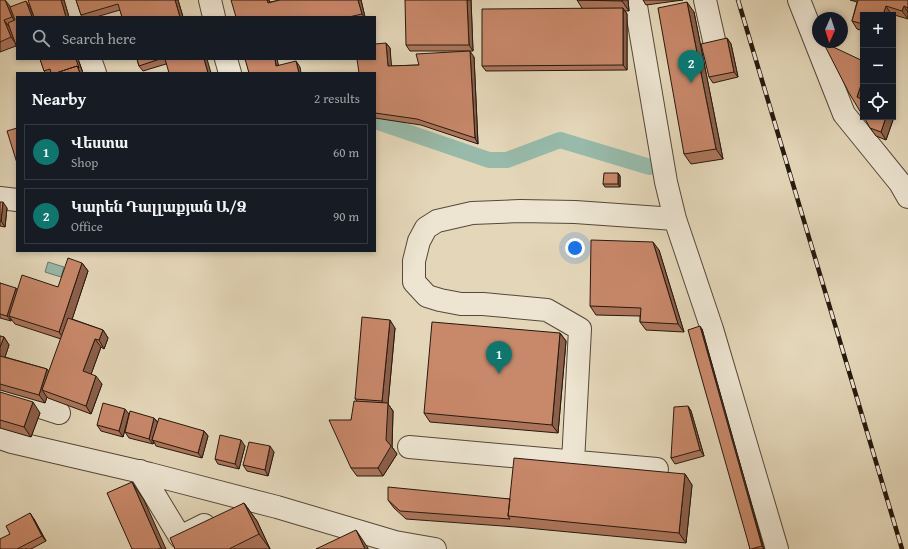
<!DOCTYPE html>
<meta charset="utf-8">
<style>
:root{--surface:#171b24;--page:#20242c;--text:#f1f3f6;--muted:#9ea1a6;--line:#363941;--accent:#0f766e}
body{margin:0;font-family:"Gentium Book Plus","Noto Serif Armenian",serif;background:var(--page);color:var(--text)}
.controls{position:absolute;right:12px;top:12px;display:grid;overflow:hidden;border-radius:0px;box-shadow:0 2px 6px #0003}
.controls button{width:36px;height:36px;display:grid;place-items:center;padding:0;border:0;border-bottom:1px solid var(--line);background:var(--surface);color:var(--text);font:20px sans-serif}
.compass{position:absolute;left:812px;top:12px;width:36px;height:36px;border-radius:50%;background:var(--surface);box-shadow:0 2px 6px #0003;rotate:183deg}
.you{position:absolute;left:575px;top:248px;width:14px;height:14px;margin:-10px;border:3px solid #fff;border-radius:50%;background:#1a73e8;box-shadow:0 0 0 6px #1a73e833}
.badge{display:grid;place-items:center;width:26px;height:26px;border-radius:50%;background:var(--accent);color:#fff;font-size:13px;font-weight:700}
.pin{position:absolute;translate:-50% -33px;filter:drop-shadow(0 1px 2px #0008)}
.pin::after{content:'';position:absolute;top:21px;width:14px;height:12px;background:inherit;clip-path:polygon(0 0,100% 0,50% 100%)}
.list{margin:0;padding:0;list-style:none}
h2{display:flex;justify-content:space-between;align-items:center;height:52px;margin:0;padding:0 16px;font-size:17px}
h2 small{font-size:13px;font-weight:400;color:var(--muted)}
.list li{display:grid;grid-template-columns:26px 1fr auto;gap:12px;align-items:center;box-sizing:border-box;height:56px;margin:0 8px 8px;padding:0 8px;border:1px solid var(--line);border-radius:0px}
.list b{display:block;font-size:15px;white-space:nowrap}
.list p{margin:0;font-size:13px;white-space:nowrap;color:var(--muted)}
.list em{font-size:13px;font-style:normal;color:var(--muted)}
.icon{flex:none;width:22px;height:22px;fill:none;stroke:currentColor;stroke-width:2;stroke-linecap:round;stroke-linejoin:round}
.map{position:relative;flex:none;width:908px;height:549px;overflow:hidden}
.search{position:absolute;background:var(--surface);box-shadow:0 2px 6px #0003;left:16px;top:16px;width:360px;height:44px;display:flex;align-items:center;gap:10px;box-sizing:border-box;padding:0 14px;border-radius:0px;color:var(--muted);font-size:15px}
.panel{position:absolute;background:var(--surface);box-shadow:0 2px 6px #0003;left:16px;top:72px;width:360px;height:180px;border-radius:0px}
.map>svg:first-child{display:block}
</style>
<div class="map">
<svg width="908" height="549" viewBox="0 0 908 549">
<rect width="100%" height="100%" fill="#e4d7b9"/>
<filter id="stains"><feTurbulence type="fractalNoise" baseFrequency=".005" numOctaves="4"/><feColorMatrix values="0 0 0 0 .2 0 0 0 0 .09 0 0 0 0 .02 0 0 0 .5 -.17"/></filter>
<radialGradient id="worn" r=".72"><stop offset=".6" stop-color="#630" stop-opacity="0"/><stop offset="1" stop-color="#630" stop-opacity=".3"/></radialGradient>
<path fill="#97baaa" stroke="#6a796c" d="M 48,262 L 64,267 L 61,277 L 45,272 Z"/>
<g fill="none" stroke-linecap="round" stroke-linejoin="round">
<path stroke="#97baaa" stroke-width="16" d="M 375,121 L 489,160 L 507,160 L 560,140 L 650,167"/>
<g stroke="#564839" stroke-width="24">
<path id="minor" d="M 70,0 L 76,17
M 210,0 L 214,17
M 635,0 L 666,182 L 675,219 L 712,329 L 777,549
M 705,0 L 714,40
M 799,0 L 844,114 L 900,183 L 908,197
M 90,59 L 95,73
M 226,59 L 230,73
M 0,198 L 17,200
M 0,394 L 59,413
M 0,438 L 12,442 L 150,474 L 277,507 L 395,542 L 435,549
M 409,447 L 657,469
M 573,462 L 580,329 L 547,310 L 483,304 L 461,304 L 440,300 L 427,296 L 414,282 L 414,261 L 419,241 L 426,228 L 437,221 L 472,213 L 520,211 L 575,212 L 675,219
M 140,471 L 180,537 L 204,525"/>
</g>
<use href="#minor" stroke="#ede5d2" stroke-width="22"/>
<g stroke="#26180e" stroke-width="4.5">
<path id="rail" d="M 738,0 L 902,549"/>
</g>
<use href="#rail" stroke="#ede5d2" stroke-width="3" stroke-dasharray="9" stroke-linecap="butt"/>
</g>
<path fill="#ac755b" stroke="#26180e" d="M 0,0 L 10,7 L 30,7 L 33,15 L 64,0 L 69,17 L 17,17 L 16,46 L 0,52 Z
M 76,0 L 178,0 L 183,17 L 122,17 L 120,10 L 96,17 L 82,17 L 81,15 Z
M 269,0 L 270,2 L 280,0 L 361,0 L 365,17 L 236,17 Z
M 471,0 L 473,51 L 410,51 L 406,45 Z
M 577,0 L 628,0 L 629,11 L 625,11 L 627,14 L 627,70 L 486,71 L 482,66 L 582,8 Z
M 643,0 L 683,0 L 646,5 Z
M 850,0 L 908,0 L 908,19 L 891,14 L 863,15 L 863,31 L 857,29 L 852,21 L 857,2 Z
M 694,12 L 723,159 L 691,164 L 684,154 Z
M 727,38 L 731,44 L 738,77 L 713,83 L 709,77 Z
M 386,43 L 390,48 L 391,66 L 419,65 L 474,57 L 478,144 L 421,125 L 375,118 L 375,73 Z
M 40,59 L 78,59 L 83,73 L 45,73 Z
M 137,59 L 207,59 L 166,64 L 143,71 L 139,66 Z
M 894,117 L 886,140 L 876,136 L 870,128 Z
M 618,173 L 620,176 L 620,187 L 605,187 L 603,184 Z
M 0,202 L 7,208 L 5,227 L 0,226 Z
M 659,250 L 684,332 L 646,330 L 640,322 L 640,316 L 596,315 L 590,306 Z
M 82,263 L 88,271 L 72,319 L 103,330 L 108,338 L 104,349 L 101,347 L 91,374 L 102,384 L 91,414 L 48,398 L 47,397 L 45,403 L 0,390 L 0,336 L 4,337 L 9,345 L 5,357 L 47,369 L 49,372 L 61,339 L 15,324 L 11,319 L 11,321 L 0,318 L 0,283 L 17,290 L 58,287 Z
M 395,328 L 388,404 L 393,411 L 392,447 L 397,454 L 383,476 L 357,476 L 351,468 L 351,420 L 357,401 L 355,399 Z
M 702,329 L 764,549 L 750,549 Z
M 560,333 L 566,341 L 558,433 L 430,422 L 424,413 Z
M 0,392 L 40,413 L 31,437 L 0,428 Z
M 688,406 L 691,411 L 704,456 L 675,464 L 671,458 Z
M 129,414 L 123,437 L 101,431 L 97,425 Z
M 154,418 L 158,422 L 204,431 L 208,436 L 202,458 L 156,446 L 154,442 L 153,444 L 129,438 L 125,432 Z
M 245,446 L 239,469 L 218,464 L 215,459 Z
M 274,452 L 268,476 L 247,471 L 243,465 Z
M 685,474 L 692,485 L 686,543 L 516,527 L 406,519 L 394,508 L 388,500 L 510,499 Z
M 244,503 L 257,521 L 270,549 L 175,549 Z
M 34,519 L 46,541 L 31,549 L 0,549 L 10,534 Z"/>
<path fill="#8c5f4a" stroke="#26180e" d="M 5,0 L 10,6 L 17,24 L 12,17 Z
M 61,0 L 64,0 L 69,17 L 66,17 Z
M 175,0 L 178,0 L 183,17 L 180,17 Z
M 267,0 L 269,0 L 271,8 L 268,3 Z
M 358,0 L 361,0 L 365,17 L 364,17 L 362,14 Z
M 467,0 L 471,0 L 473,51 L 469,45 Z
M 622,0 L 628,0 L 629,11 L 622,1 Z
M 26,1 L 30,7 L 34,17 L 32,17 Z
M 687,2 L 694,12 L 723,159 L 716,149 Z
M 886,6 L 891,14 L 891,15 L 883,15 Z
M 904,6 L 908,12 L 908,19 L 902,11 Z
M 623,8 L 627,14 L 627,70 L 623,65 Z
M 4,20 L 10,28 L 17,45 L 11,37 Z
M 727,38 L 731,44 L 738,77 L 734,72 Z
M 386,43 L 390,48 L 392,72 L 388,66 Z
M 470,51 L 474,57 L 478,144 L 475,138 Z
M 76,59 L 78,59 L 83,73 L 80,73 L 77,66 Z
M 204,59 L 207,59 L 211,73 L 208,73 Z
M 275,59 L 277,59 L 280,71 L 276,66 Z
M 296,61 L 300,67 L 301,73 L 299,73 Z
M 863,79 L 863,105 L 857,97 Z
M 893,116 L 894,117 L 886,140 L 881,132 L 886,117 L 893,117 Z
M 618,173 L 620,176 L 620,187 L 618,184 Z
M 3,202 L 7,208 L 5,227 L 1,221 Z
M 653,242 L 659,250 L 684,332 L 678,324 Z
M 82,263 L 88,271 L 65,341 L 59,332 Z
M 16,288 L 20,294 L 9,316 L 11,319 L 11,321 L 7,316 Z
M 390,320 L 395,328 L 388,404 L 393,411 L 392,447 L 397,454 L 383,476 L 378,468 L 387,409 L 382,401 Z
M 700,326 L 702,329 L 764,549 L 762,546 Z
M 103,330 L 108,338 L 104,349 L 99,340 Z
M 560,333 L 566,341 L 558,433 L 552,425 Z
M 4,337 L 9,345 L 0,372 L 0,347 Z
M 95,339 L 101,347 L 89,380 L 83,371 Z
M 47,369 L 53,378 L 42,390 L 47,397 L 45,403 L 39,395 Z
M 96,376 L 102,384 L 91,414 L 86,406 Z
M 33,402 L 40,413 L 31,437 L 24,427 Z
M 688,406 L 691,411 L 704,456 L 700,450 Z
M 125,409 L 129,414 L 123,437 L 119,431 Z
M 154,418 L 158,423 L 152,440 L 154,442 L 153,444 L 149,439 Z
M 204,431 L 208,436 L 202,458 L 198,453 Z
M 241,440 L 245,446 L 239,469 L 235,464 Z
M 270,446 L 274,452 L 268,476 L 265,470 Z
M 685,474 L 692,485 L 686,543 L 679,533 Z
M 132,482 L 144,500 L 166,549 L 162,549 L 161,548 Z
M 244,503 L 257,521 L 270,549 L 259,534 Z
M 30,513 L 34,519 L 46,541 L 42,536 Z
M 356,530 L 368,548 L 368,549 L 365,549 Z"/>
<path fill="#c8886a" stroke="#26180e" d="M 0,0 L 5,0 L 12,17 L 4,20 L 11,37 L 0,42 Z
M 28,0 L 61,0 L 66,17 L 34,17 Z
M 76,0 L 175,0 L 180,17 L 122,17 L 118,4 L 81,15 Z
M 231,0 L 267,0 L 268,3 L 280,0 L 358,0 L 362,14 L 349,17 L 236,17 Z
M 405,0 L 467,0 L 469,45 L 406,45 Z
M 577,0 L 622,0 L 622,1 Z
M 858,0 L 908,0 L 908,8 L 904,6 L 902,11 L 886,6 L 883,15 L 863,15 L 863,24 L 852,21 Z
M 26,1 L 32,17 L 17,17 L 17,48 L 8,23 L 15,20 L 10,7 Z
M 687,2 L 716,149 L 684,154 L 658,8 Z
M 623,8 L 623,65 L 482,66 L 482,9 Z
M 727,38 L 734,72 L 709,77 L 701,44 Z
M 386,43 L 388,66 L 419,65 L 416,54 L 470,51 L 475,138 L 417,119 L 375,113 L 375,73 L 359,73 L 357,59 L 375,59 L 375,44 Z
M 829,45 L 863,61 L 863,79 L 857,97 L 863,100 L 863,116 L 849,93 L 825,46 Z
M 40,59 L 76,59 L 79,68 L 77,66 L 56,73 L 51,73 L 50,69 L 44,71 Z
M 137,59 L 160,59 L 139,66 Z
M 165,59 L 204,59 L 208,73 L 169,73 Z
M 245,59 L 275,59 L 276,66 L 296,61 L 299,73 L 249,73 Z
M 77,66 L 80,73 L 56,73 Z
M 864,117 L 886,117 L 881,132 L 870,128 Z
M 17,128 L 17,163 L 7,131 Z
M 604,173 L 618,173 L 618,184 L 603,184 Z
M 0,202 L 3,202 L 1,221 L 0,221 Z
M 591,240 L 653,242 L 678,324 L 640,322 L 641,308 L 590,306 Z
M 68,258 L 82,263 L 59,332 L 9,316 L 22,275 L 58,287 Z
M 0,283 L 16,288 L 7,316 L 0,314 Z
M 362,317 L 390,320 L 382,401 L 355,399 Z
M 68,318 L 103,330 L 99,340 L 95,339 L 83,371 L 96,376 L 86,406 L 42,390 Z
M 432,322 L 560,333 L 552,425 L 424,413 Z
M 700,326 L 762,546 L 751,549 L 750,549 L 688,330 Z
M 0,336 L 4,337 L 0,347 Z
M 0,356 L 47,369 L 39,395 L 0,384 Z
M 0,392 L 33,402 L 24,427 L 0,420 Z
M 354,401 L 388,403 L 386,440 L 391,446 L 378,468 L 351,468 L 329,420 L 351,420 Z
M 103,403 L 125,409 L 119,431 L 97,425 Z
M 688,406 L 700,450 L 671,458 L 674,407 Z
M 130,411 L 154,418 L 149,439 L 125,432 Z
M 159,418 L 204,431 L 198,453 L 152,440 Z
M 220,435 L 241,440 L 235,464 L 215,459 Z
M 249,442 L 270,446 L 265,470 L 243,465 Z
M 514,458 L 685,474 L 679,533 L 508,516 Z
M 132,482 L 161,548 L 158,549 L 132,549 L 107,493 Z
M 388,487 L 510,499 L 508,516 L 510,519 L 400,511 L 388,500 Z
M 244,503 L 259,534 L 229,549 L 175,549 L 170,538 Z
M 30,513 L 42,536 L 17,549 L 0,549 L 0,539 L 10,534 L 6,526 Z
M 356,530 L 365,549 L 316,549 Z"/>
<rect width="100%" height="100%" filter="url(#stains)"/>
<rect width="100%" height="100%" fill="url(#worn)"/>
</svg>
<div class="controls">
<button>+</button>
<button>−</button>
<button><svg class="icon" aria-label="locate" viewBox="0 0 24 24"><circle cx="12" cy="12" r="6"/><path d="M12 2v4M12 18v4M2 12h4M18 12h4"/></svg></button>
</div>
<svg class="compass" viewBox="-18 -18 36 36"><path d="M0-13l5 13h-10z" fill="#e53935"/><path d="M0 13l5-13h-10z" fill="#9ea1a6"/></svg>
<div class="you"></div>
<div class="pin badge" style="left:499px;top:374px">1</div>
<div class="pin badge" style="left:691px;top:83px">2</div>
<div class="search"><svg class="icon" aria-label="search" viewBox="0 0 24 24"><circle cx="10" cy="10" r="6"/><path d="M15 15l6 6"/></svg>Search here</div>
<section class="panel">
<h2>Nearby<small>2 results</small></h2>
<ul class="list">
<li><span class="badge">1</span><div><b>Վեստա</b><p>Shop</p></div><em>60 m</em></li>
<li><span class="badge">2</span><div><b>Կարեն Դալլաքյան Ա/Ձ</b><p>Office</p></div><em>90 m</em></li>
</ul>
</section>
</div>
